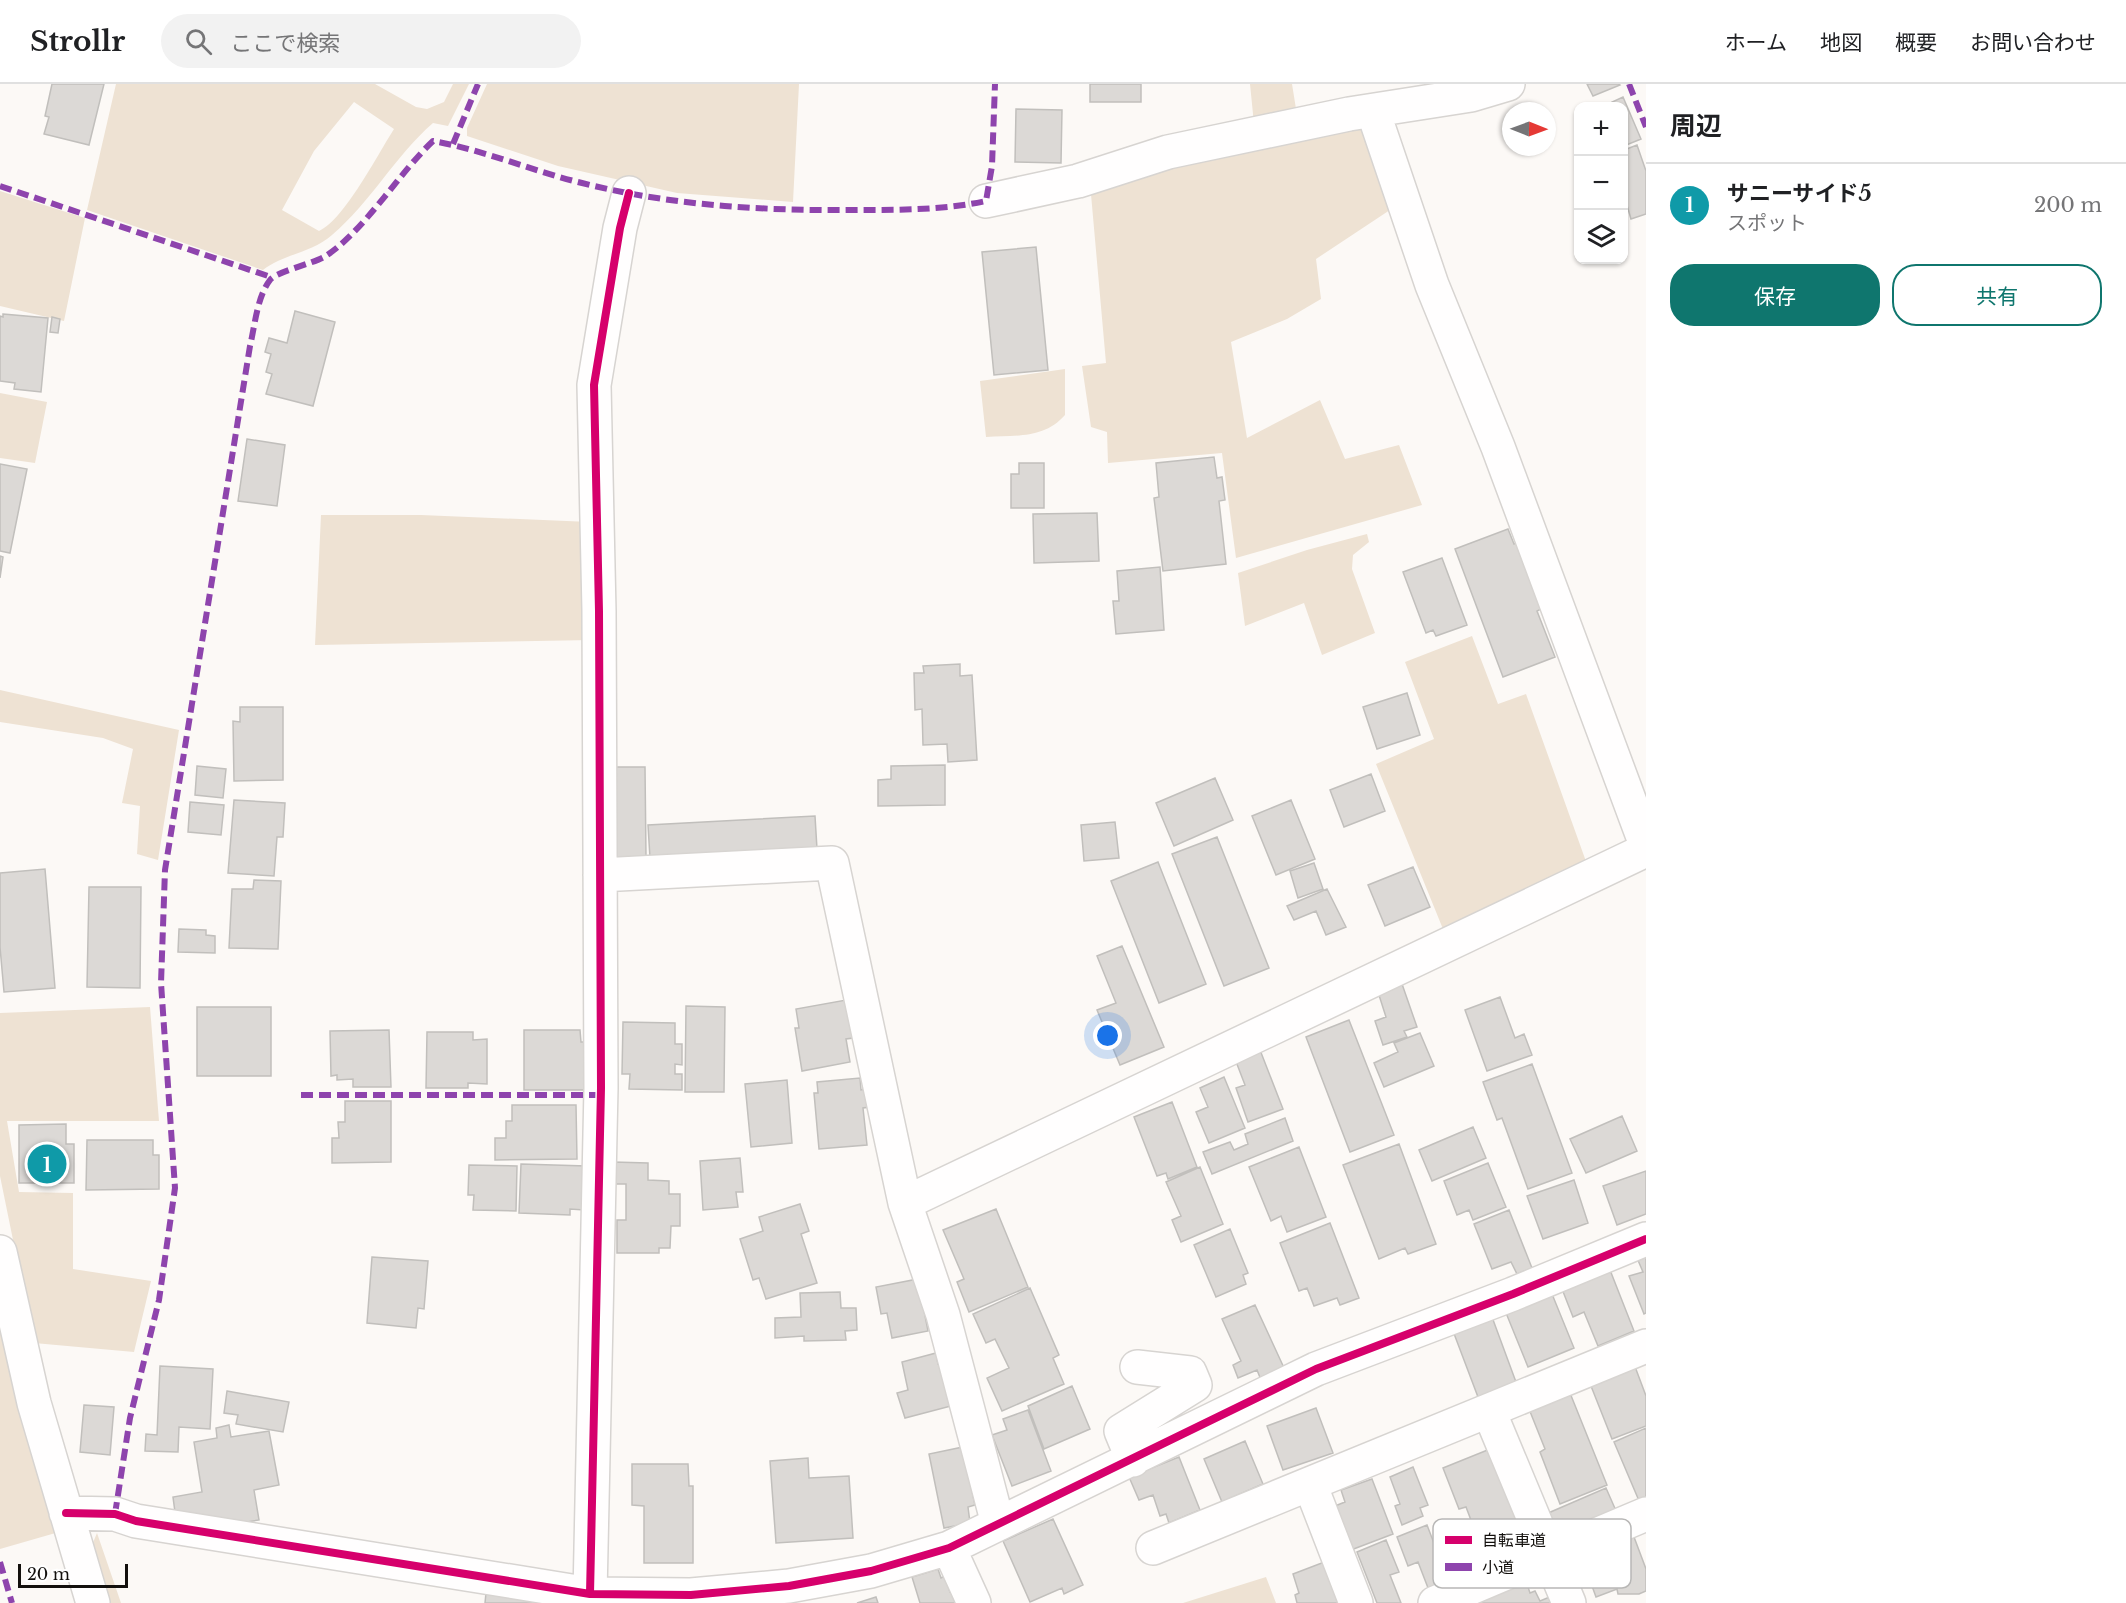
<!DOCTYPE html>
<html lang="ja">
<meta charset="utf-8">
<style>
:root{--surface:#fff;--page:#f2f2f2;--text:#202124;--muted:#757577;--line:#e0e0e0;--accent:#0f766e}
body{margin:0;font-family:"Libre Baskerville","Noto Sans JP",serif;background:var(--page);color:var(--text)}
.controls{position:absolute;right:18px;top:18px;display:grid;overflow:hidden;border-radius:12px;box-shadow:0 2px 4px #0004}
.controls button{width:54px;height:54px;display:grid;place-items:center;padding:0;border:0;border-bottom:2px solid var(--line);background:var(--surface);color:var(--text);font:30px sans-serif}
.compass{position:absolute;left:1502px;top:18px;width:54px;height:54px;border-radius:50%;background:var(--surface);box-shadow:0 2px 4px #0004;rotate:91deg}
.scale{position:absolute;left:18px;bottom:15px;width:110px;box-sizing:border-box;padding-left:6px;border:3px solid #13100d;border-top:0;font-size:16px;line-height:21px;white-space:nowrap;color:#13100d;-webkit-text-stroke:4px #fff;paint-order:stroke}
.you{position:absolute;left:1108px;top:952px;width:21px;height:21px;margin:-15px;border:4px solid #fff;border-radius:50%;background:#1a73e8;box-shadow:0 0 0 9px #1a73e833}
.badge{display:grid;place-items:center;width:39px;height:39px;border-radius:50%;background:var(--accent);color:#fff;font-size:20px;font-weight:700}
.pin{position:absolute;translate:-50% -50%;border:3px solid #fff;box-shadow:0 2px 6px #0006}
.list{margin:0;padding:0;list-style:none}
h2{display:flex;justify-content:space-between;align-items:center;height:78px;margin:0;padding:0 24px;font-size:26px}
h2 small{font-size:20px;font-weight:400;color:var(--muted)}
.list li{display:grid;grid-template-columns:39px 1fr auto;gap:18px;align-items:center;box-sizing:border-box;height:84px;padding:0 24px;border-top:2px solid var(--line)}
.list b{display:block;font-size:22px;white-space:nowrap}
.list p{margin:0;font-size:20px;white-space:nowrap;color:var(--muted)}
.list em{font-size:20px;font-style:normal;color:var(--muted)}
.actions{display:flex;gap:12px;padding:18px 24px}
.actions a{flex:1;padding:14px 0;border:2px solid var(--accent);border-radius:24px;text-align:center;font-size:21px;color:var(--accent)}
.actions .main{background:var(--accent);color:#fff}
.icon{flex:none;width:33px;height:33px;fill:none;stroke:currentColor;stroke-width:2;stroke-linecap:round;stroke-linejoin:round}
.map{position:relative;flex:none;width:1646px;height:1519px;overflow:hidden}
header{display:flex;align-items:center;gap:36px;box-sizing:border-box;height:84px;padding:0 30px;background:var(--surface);border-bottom:2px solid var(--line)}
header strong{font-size:28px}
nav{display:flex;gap:33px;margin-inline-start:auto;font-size:21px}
.search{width:420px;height:54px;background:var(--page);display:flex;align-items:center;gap:15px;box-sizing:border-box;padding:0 21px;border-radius:33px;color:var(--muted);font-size:22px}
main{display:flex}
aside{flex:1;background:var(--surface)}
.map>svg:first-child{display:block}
</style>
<header>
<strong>Strollr</strong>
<div class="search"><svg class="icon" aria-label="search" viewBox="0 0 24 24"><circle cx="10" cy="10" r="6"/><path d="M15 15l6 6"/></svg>ここで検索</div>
<nav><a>ホーム</a><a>地図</a><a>概要</a><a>お問い合わせ</a></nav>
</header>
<main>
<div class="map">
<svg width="1646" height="1519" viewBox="0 0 1646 1519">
<rect width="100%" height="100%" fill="#fcf9f6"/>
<path fill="#eee2d3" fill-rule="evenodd" d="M 116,0 L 375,0 L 416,23 L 427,25 L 444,18 L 453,0 L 469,0 L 448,42 L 433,39 C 395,72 371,118 332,151 C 312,169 283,170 263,186 L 87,126 ZM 354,18 L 394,45 C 378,70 344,136 319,147 L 282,126 L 314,67 Z
M 487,0 L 799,0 L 793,118 L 677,109 L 558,82 L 467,52 L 467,44 Z
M 1250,0 L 1292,0 L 1297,31 L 1254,40 Z
M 1357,34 L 1399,120 L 1316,175 L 1321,215 L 1287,235 L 1231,258 L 1247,354 L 1320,316 L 1345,375 L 1399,361 L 1422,421 L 1236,474 L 1222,369 L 1108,379 L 1107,348 L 1091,343 L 1082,282 L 1106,279 L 1090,99 Z
M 0,107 L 85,134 L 64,237 L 0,222 Z
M 1065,285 L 1065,331 C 1044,355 1016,351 986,353 L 980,297 Z
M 0,309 L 47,318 L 35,379 L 0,374 Z
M 321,431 L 421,431 L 590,438 L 592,556 L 315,561 Z
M 1367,450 L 1369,458 L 1353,471 L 1352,485 L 1375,549 L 1322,571 L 1304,519 L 1245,542 L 1238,489 L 1307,466 Z
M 1472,552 L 1498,620 L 1526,610 L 1588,783 L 1445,850 L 1376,680 L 1434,655 L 1405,578 Z
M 0,606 L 179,646 L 158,776 L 137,770 L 140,722 L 122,719 L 133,665 L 103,654 L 0,638 Z
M 150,923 L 159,1037 L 7,1037 L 19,1108 L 73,1109 L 73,1185 L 151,1197 L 134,1268 L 34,1259 L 0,1092 L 0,929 Z
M 0,1224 L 59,1448 L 0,1465 Z
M 97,1449 L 121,1519 L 109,1519 L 92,1461 Z
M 1266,1493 L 1276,1519 L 1183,1519 Z"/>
<path fill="#dcd9d6" stroke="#c1bfbc" stroke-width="1.5" d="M 52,0 L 104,0 L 89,61 L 44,50 L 49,33 L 45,32 Z
M 1090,0 L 1141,0 L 1141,18 L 1090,18 Z
M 1587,0 L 1619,0 L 1620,1 L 1593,12 Z
M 1623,13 L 1641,55 L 1624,62 L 1624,22 L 1614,22 L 1612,18 Z
M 1016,25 L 1062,26 L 1061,79 L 1015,78 Z
M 1637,61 L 1646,87 L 1646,130 L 1631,135 L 1624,111 L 1624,66 Z
M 1036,163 L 1048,286 L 994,291 L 982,168 Z
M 295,227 L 335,238 L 313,322 L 266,310 L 272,290 L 266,288 L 271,270 L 265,268 L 269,254 L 287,259 Z
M 3,230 L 48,234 L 41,308 L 14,305 L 15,299 L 0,297 L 0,232 L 3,233 Z
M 52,233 L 60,235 L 58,249 L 50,248 Z
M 247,355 L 285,361 L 277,422 L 238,417 Z
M 1214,373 L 1217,394 L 1222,393 L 1225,416 L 1219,417 L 1226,480 L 1163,487 L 1154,414 L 1159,413 L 1156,379 Z
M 1019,379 L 1044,379 L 1044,424 L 1011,424 L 1011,390 L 1019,390 Z
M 0,380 L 27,385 L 10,469 L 0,467 Z
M 1097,429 L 1099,477 L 1034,479 L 1033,430 Z
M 1508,445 L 1514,460 L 1518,458 L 1543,524 L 1537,527 L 1555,573 L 1503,593 L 1455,465 Z
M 0,472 L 3,473 L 0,494 Z
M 1442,474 L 1467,541 L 1436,552 L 1433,546 L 1426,549 L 1403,488 Z
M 1160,483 L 1164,546 L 1116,550 L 1113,517 L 1119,517 L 1117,487 Z
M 960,580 L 960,592 L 972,591 L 977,676 L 948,678 L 947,660 L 923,661 L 922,625 L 915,626 L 914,589 L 924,589 L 923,582 Z
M 1407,609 L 1420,651 L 1377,665 L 1363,623 Z
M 240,623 L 283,623 L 283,696 L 234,697 L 233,637 L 240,638 Z
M 945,681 L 945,721 L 878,722 L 878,696 L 891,695 L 891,682 Z
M 197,682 L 226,685 L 223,714 L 195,711 Z
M 613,683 L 645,683 L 646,773 L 613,773 Z
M 1371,690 L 1385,727 L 1344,743 L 1330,706 Z
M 1215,694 L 1233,736 L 1174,762 L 1156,719 Z
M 234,716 L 285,719 L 283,753 L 277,753 L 274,792 L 228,789 Z
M 1291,716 L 1315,775 L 1276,791 L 1252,732 Z
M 190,718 L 224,721 L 221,751 L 188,748 Z
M 815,732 L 817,765 L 650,774 L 648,741 Z
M 1115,738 L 1119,774 L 1084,777 L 1081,741 Z
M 1217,753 L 1269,884 L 1224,902 L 1172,770 Z
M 1158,778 L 1206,900 L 1159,919 L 1111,797 Z
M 1314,779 L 1323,805 L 1298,814 L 1290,787 Z
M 1413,783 L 1430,823 L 1385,842 L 1368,801 Z
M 45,785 L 55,904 L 4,908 L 0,863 L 0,789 Z
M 254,796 L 281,797 L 278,865 L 229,864 L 232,805 L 253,805 Z
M 89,803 L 141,803 L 140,904 L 87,903 Z
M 1327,805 L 1346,843 L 1326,851 L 1316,827 L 1294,836 L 1287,822 Z
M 179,845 L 206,846 L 206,851 L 215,852 L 215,869 L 178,868 Z
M 1122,862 L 1164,963 L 1120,981 L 1097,926 L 1116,919 L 1097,872 Z
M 1402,900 L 1417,943 L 1404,947 L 1407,953 L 1383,961 L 1375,937 L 1386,933 L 1378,908 Z
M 1500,913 L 1515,954 L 1524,950 L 1532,971 L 1487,987 L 1465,926 Z
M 846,916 L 853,954 L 846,955 L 850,978 L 802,987 L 795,944 L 799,944 L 796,925 Z
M 686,922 L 725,923 L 724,1008 L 685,1008 Z
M 197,923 L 271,923 L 271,992 L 197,992 Z
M 1349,936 L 1394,1051 L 1350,1068 L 1306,953 Z
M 623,938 L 675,939 L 675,960 L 682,960 L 682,981 L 675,980 L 675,990 L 682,990 L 682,1006 L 629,1005 L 630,990 L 622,990 Z
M 389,946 L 391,1003 L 353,1003 L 353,995 L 337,996 L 337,991 L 331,992 L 330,947 Z
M 524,946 L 580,946 L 581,958 L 585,958 L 585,1006 L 524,1006 Z
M 427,948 L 473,948 L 473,956 L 487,955 L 487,1000 L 468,999 L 468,1004 L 426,1004 Z
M 1420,949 L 1434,982 L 1384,1003 L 1374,979 L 1398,968 L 1394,959 Z
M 1260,966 L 1283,1025 L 1248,1038 L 1236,1004 L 1245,1001 L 1235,975 Z
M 1532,980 L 1572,1089 L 1528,1105 L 1502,1034 L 1497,1036 L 1483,998 Z
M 1224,993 L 1245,1044 L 1209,1059 L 1196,1028 L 1208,1023 L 1200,1004 Z
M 860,994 L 861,1006 L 868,1005 L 870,1023 L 863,1024 L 867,1061 L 819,1065 L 814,1009 L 818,1009 L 817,998 Z
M 787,996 L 792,1059 L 751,1063 L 745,1000 Z
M 345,1017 L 391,1017 L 391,1078 L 332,1079 L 332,1054 L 339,1054 L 338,1038 L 345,1038 Z
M 1172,1018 L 1197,1083 L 1168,1095 L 1166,1089 L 1157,1092 L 1134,1033 Z
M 512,1021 L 576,1021 L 577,1075 L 495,1076 L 495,1054 L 506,1054 L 506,1037 L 512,1037 Z
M 1622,1032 L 1637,1067 L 1586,1089 L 1570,1055 Z
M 1285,1034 L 1293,1057 L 1212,1090 L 1203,1068 L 1230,1058 L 1234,1066 L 1248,1060 L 1245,1050 Z
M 66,1040 L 66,1060 L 74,1060 L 74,1099 L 19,1099 L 19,1041 Z
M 1473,1043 L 1486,1074 L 1432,1097 L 1419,1066 Z
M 87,1056 L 153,1056 L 153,1071 L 159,1071 L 159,1105 L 86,1106 Z
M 1399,1060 L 1436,1160 L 1408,1170 L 1405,1164 L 1379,1175 L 1343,1081 Z
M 1299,1063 L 1326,1133 L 1287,1148 L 1281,1132 L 1271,1137 L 1249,1083 Z
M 740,1074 L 743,1108 L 736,1108 L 738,1123 L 703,1126 L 700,1077 Z
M 613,1078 L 648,1079 L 648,1096 L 669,1097 L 669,1110 L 680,1110 L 680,1142 L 671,1142 L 670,1164 L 659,1164 L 659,1169 L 617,1169 L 617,1136 L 626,1136 L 626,1100 L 613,1100 Z
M 1488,1079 L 1506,1123 L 1473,1136 L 1469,1126 L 1457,1131 L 1444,1097 Z
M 521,1080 L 586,1082 L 584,1126 L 570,1125 L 570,1131 L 519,1129 Z
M 469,1081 L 517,1082 L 516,1127 L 473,1126 L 474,1111 L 468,1111 Z
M 1200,1083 L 1223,1140 L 1181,1158 L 1172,1136 L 1181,1132 L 1166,1098 Z
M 1646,1087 L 1646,1130 L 1617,1141 L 1603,1102 Z
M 1574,1096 L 1588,1139 L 1543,1155 L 1527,1112 Z
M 800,1120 L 809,1147 L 801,1150 L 817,1199 L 766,1215 L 759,1194 L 753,1196 L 740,1155 L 763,1147 L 759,1133 Z
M 996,1125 L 1028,1203 L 969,1228 L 957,1198 L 964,1195 L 943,1146 Z
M 1509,1126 L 1532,1184 L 1517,1190 L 1511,1178 L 1492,1185 L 1474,1140 Z
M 1330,1139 L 1359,1214 L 1340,1221 L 1337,1214 L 1314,1222 L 1307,1204 L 1299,1207 L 1280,1159 Z
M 1230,1145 L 1248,1189 L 1243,1191 L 1246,1200 L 1216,1213 L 1194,1161 Z
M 1646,1170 L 1646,1229 L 1644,1230 L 1629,1192 L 1643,1188 L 1637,1174 Z
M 372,1173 L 428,1177 L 424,1225 L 418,1224 L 416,1244 L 367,1239 Z
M 1610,1186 L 1634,1247 L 1598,1262 L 1584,1228 L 1573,1233 L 1562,1205 Z
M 918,1195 L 928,1247 L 892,1254 L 887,1229 L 881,1230 L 876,1203 Z
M 1030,1204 L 1059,1271 L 1053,1274 L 1064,1300 L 1002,1327 L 987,1294 L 1009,1284 L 995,1255 L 986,1259 L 973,1230 Z
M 840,1208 L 841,1224 L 856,1224 L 857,1246 L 845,1247 L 846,1256 L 804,1257 L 804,1252 L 775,1254 L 775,1234 L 801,1233 L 800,1209 Z
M 1552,1210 L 1574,1264 L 1528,1283 L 1506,1229 Z
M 1255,1221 L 1285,1286 L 1261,1296 L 1257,1286 L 1238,1294 L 1233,1281 L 1241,1277 L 1222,1235 Z
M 1492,1233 L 1516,1298 L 1478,1313 L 1453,1247 Z
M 936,1269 L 938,1280 L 943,1278 L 951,1322 L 905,1334 L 897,1309 L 908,1306 L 902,1278 Z
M 1634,1280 L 1646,1312 L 1646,1342 L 1612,1355 L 1589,1297 Z
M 160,1282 L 213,1285 L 210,1345 L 179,1343 L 178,1368 L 145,1367 L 146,1350 L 157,1351 Z
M 1072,1302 L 1090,1345 L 1044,1365 L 1028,1322 Z
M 227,1307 L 289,1318 L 283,1348 L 236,1340 L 238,1331 L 224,1329 Z
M 1570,1309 L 1607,1401 L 1560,1420 L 1540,1368 L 1545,1365 L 1529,1325 Z
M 84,1321 L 114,1323 L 110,1371 L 80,1368 Z
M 1316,1324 L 1333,1369 L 1283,1386 L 1267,1342 Z
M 1028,1326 L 1051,1387 L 1012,1402 L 992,1351 L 1007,1346 L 1003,1335 Z
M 229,1341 L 231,1353 L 269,1347 L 279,1401 L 254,1406 L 259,1436 L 241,1439 L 175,1428 L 173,1413 L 202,1408 L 194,1358 L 217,1354 L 216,1344 Z
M 1646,1344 L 1646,1417 L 1640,1419 L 1614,1358 Z
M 1245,1357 L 1263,1400 L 1222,1418 L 1204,1375 Z
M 963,1363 L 975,1421 L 968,1423 L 970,1439 L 944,1444 L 929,1370 Z
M 1490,1365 L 1525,1455 L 1515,1459 L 1519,1468 L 1488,1481 L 1466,1423 L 1459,1425 L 1443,1384 Z
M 1179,1373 L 1200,1426 L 1169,1439 L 1166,1430 L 1160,1432 L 1153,1411 L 1139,1416 L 1129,1393 Z
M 808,1374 L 809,1394 L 849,1392 L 853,1454 L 776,1459 L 770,1377 Z
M 632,1380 L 688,1380 L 689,1402 L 693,1402 L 693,1479 L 644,1479 L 644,1422 L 632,1421 Z
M 1413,1383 L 1428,1421 L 1420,1424 L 1423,1432 L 1402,1441 L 1395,1422 L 1400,1420 L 1390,1393 Z
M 1372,1395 L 1393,1450 L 1351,1466 L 1335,1422 L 1345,1418 L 1341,1406 Z
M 1606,1404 L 1617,1429 L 1566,1451 L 1552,1443 L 1546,1430 Z
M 1053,1435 L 1083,1501 L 1064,1510 L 1062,1504 L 1030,1518 L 1003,1457 Z
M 1427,1441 L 1450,1501 L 1430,1509 L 1418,1478 L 1408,1482 L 1397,1453 Z
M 1634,1453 L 1646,1485 L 1646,1507 L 1639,1510 L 1618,1510 L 1617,1505 L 1596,1513 L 1584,1480 L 1600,1474 L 1597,1468 Z
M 1386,1456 L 1399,1488 L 1390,1491 L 1401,1519 L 1377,1519 L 1357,1468 Z
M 1327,1477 L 1342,1519 L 1297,1519 L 1295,1511 L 1299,1509 L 1293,1490 Z
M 938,1485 L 941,1494 L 945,1492 L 950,1508 L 953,1507 L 957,1519 L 920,1519 L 912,1493 Z
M 1526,1497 L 1530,1509 L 1535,1507 L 1540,1517 L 1552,1512 L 1554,1519 L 1478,1519 L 1477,1517 Z
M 486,1509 L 559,1519 L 485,1519 Z
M 876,1513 L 878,1519 L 857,1519 Z"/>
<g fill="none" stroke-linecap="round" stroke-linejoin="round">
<g stroke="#d7d4d1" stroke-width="36">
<path id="minor" d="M 1373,27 L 1432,201 L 1498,363 L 1646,761
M 986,117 L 1078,97 L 1168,68 L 1349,30 L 1471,11 L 1508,0
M 600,791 L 832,779 L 905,1119 L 943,1231 L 998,1440
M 905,1119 L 1646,766
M 0,1168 L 34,1319 L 93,1519
M 1489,1327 L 1569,1519
M 1133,1376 L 1121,1347 L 1195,1301 L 1190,1289 L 1137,1283
M 1310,1400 L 1356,1519
M 66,1429 L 115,1430 L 136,1437 L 590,1510 L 691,1511 L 789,1502 L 871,1487 L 949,1464 L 1316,1285 L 1513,1210 L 1646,1155
M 949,1464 L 974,1519
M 1153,1464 L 1646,1262
M 590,1510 L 601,1004 L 599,527 L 594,301 L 620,144 L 629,109
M 1435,1519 L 1646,1430"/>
</g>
<use href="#minor" stroke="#fffefe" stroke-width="33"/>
<path stroke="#8e44ad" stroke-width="6" stroke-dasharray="12 6" stroke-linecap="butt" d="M 1629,0 L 1646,43
M 453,60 L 478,0
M 0,102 L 271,193
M 301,1011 L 601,1011
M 115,1430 L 130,1334 L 159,1216 L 175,1104 L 161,899 L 165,786 L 250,262 C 255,241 257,213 270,196 C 276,188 311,180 324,173 C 362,150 399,89 433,57 C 484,66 532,87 582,99 C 673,122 766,127 859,126 C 901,126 944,126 986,117 L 992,82 L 995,0
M 0,1478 L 12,1519"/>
<g stroke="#fff" stroke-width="11">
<path id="cycleway" d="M 66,1429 L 115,1430 L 136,1437 L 590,1510 L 691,1511 L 789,1502 L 871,1487 L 949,1464 L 1316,1285 L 1513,1210 L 1646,1155
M 590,1510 L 601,1004 L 599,527 L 594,301 L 620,144 L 629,109"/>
</g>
<use href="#cycleway" stroke="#d6006c" stroke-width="8"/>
</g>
<rect x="1433" y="1435" width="198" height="69" rx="9" fill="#fff" stroke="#b8b7b6" stroke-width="1.5"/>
<rect x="1445" y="1452" width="27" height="8" fill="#d6006c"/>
<rect x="1445" y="1479" width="27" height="8" fill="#8e44ad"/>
<g font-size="16" fill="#13100d">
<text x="1482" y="1462">自転車道</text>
<text x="1482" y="1489">小道</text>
</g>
</svg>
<div class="controls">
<button>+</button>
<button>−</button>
<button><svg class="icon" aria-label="layers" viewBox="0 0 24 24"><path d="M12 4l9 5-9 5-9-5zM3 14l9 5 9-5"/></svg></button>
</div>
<svg class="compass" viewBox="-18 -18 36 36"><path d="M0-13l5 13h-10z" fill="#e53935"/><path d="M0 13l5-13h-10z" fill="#757577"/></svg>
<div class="scale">20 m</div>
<div class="you"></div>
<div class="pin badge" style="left:47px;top:1080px;background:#0f9aa8">1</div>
</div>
<aside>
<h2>周辺<small></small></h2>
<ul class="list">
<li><span class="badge" style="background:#0f9aa8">1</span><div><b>サニーサイド5</b><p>スポット</p></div><em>200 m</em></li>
</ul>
<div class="actions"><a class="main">保存</a><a>共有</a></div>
</aside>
</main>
